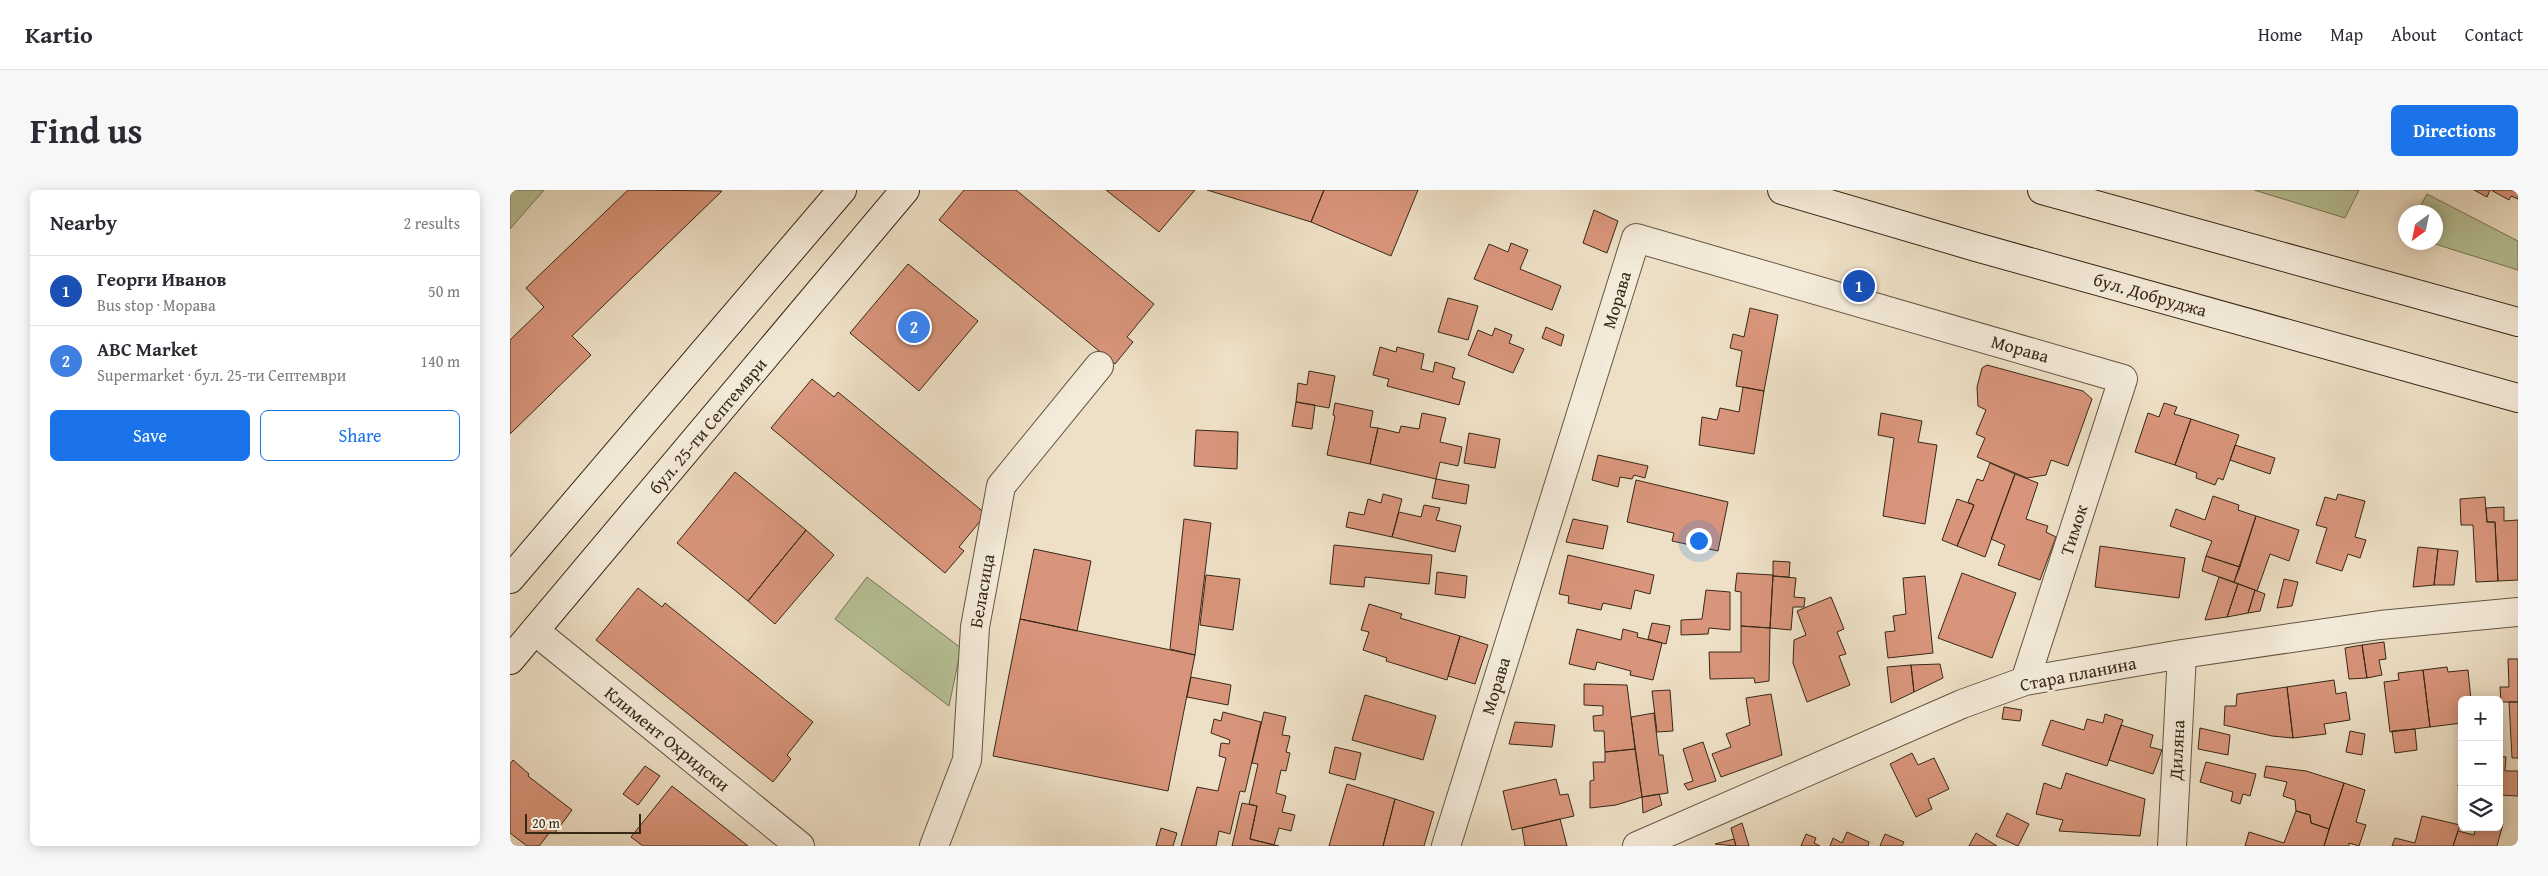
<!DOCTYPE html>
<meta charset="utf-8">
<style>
:root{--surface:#fff;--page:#f7f7f7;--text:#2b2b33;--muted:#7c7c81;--line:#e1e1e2;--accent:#1a73e8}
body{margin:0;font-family:"Gentium Book Plus",serif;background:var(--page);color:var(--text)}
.controls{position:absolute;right:15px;bottom:15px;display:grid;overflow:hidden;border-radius:8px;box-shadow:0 2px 12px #0003}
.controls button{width:45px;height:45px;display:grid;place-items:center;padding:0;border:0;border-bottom:1px solid var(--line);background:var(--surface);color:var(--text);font:25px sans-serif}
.compass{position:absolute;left:1888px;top:15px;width:45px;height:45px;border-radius:50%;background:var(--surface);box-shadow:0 2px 12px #0003;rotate:213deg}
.scale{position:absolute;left:15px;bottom:12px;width:116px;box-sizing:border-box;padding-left:5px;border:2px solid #372816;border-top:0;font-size:14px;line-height:18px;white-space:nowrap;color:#372816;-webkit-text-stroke:4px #f4ebda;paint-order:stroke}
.you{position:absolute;left:1188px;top:350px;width:18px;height:18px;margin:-12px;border:4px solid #fff;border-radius:50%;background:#1a73e8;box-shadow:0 0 0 8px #1a73e833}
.badge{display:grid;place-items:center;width:32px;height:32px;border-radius:50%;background:var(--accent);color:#fff;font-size:16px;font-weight:700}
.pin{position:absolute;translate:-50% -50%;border:2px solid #fff;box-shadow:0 1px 5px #0006}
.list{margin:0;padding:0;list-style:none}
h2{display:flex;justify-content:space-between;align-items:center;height:65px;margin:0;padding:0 20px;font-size:21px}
h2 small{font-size:16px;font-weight:400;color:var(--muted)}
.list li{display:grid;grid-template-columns:32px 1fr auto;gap:15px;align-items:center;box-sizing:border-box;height:70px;padding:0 20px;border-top:1px solid var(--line)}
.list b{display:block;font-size:19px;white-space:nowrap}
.list p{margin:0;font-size:16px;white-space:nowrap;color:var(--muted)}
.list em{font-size:16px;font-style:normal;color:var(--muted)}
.actions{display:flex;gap:10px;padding:15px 20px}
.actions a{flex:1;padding:11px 0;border:1px solid var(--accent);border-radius:8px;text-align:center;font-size:18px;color:var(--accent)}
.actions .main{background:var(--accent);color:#fff}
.icon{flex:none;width:28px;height:28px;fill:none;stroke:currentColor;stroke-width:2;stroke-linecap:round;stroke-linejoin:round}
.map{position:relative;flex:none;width:2008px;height:656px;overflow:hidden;border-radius:8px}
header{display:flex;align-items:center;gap:30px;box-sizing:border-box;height:70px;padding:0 25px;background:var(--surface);border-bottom:1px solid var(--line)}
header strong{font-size:24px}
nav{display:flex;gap:28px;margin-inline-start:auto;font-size:18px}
.intro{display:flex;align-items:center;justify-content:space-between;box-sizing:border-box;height:120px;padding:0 30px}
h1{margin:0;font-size:35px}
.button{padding:12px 22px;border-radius:8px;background:var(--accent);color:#fff;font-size:18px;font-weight:700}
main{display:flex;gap:30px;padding:0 30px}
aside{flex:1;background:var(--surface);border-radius:8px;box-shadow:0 2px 12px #0003}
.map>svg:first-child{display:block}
</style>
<header>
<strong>Kartio</strong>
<nav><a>Home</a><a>Map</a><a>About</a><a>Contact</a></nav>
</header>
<div class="intro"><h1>Find us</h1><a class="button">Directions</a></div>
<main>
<aside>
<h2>Nearby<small>2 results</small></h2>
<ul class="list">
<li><span class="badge" style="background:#1a4fb4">1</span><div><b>Георги Иванов</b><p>Bus stop · Морава</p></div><em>50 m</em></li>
<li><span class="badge" style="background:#3f7fe0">2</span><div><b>ABC Market</b><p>Supermarket · бул. 25-ти Септември</p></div><em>140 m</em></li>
</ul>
<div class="actions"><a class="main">Save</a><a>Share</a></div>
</aside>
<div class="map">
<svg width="2008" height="656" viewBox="0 0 2008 656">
<rect width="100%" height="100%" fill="#eee0c6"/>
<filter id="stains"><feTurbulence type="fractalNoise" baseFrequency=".004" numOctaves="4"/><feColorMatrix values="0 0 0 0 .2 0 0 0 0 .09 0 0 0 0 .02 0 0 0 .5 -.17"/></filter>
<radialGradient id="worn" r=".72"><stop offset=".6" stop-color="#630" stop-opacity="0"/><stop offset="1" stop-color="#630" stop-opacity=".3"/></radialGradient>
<path fill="#b7c296" stroke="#777556" d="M 0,0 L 34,0 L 0,39 Z
M 1744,0 L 1849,0 L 1835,28 Z
M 1917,4 L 2008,51 L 2008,80 L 1922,53 L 1926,52 L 1926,22 L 1907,22 Z
M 357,387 L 451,458 L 439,516 L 325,429 Z"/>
<path fill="#d9957b" stroke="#372816" d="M 118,0 L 212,1 L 62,146 L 81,165 L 0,244 L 0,150 L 34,117 L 16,98 Z
M 454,0 L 506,0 L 644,114 L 617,147 L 623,152 L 605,174 L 429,30 Z
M 596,0 L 685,0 L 649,42 Z
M 697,0 L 814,0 L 801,32 Z
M 814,0 L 908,0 L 881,66 L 801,32 Z
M 1964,0 L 1980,0 L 1977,7 Z
M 1981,0 L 2008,0 L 2008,9 L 2001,6 L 1999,10 Z
M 1084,20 L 1108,31 L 1097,63 L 1073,53 Z
M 1001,53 L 1018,60 L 1010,79 L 1051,96 L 1042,120 L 964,89 L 979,54 L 998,62 Z
M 398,74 L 468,131 L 409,201 L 340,143 Z
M 938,108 L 968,116 L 958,150 L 928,142 Z
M 1240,118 L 1268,125 L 1254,201 L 1226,196 L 1232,161 L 1220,158 L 1223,144 L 1234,147 Z
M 1036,137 L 1054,145 L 1051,156 L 1032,148 Z
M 985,138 L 1002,145 L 999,153 L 1014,159 L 1003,183 L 958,165 L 968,140 L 982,146 Z
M 870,157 L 886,162 L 887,157 L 914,164 L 911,179 L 923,182 L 925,172 L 945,178 L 942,188 L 955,192 L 949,215 L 877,196 L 879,189 L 863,185 Z
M 1477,175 L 1573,201 L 1582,209 L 1558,276 L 1541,270 L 1536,285 L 1517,288 L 1467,267 L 1475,248 L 1466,244 L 1476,220 L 1468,216 L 1467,197 L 1472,178 Z
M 799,181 L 825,186 L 819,218 L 786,212 L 788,193 L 797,195 Z
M 302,189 L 324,207 L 328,202 L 476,324 L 449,357 L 454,361 L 435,383 L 261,238 Z
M 1233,197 L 1254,201 L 1244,264 L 1189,255 L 1192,227 L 1207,230 L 1210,218 L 1229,222 Z
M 786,212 L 805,215 L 802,239 L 782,236 Z
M 825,213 L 863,221 L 860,237 L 868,238 L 860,274 L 817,265 L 825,226 L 823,225 Z
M 1654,213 L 1667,217 L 1664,224 L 1681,229 L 1665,275 L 1625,262 L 1638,223 L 1649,227 Z
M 912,223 L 936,228 L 930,252 L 952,257 L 948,276 L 930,272 L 926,289 L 860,274 L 868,238 L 889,243 L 891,236 L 909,239 Z
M 1371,223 L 1412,231 L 1408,252 L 1427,255 L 1415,334 L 1373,326 L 1384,248 L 1368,245 Z
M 1681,229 L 1729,245 L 1713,290 L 1708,288 L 1705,295 L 1686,288 L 1687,283 L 1665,275 Z
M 686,240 L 728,242 L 727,279 L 684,276 Z
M 959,243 L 990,249 L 985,278 L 954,273 Z
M 1725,255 L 1765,268 L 1760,284 L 1720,270 Z
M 1088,265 L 1138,276 L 1135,288 L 1124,285 L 1122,289 L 1110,287 L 1108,297 L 1082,290 Z
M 1480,273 L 1505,284 L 1475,367 L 1447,356 L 1464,315 L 1458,312 L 1467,289 L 1473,291 Z
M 225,282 L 296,340 L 238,411 L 167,353 Z
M 1505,284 L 1528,293 L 1516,329 L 1538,336 L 1536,342 L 1546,347 L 1530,390 L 1488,375 L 1495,355 L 1481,349 Z
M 926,289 L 959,295 L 956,314 L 922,308 Z
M 1126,290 L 1218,312 L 1208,361 L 1162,351 L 1164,343 L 1117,332 Z
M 873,304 L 892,309 L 882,347 L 836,337 L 839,322 L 854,325 L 858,309 L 871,313 Z
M 1828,304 L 1855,311 L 1845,347 L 1856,350 L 1850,368 L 1838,364 L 1832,381 L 1806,373 L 1817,338 L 1806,335 L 1815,307 L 1826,310 Z
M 1703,306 L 1729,315 L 1728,320 L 1746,326 L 1730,377 L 1696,366 L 1702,351 L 1660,336 L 1666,319 L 1695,330 Z
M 1975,307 L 1977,332 L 1985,332 L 1988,391 L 1966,392 L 1963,335 L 1951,335 L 1950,309 Z
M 1447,309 L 1464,315 L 1447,356 L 1432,350 Z
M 914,315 L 930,318 L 926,330 L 951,336 L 945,362 L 882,347 L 889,322 L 911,327 Z
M 1994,317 L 1994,331 L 2008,330 L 2008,390 L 1988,391 L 1985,332 L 1977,332 L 1976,318 Z
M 1746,326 L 1789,340 L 1779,371 L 1760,364 L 1747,401 L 1724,392 Z
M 674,329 L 701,333 L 685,465 L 660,459 Z
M 1063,329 L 1098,336 L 1093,359 L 1056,352 Z
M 296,340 L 324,365 L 265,434 L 238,411 Z
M 824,355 L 922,365 L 919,394 L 855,387 L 854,397 L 820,394 Z
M 1590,356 L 1675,368 L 1669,408 L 1585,397 Z
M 1908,357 L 1928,359 L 1924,395 L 1903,397 Z
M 524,359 L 581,371 L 567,441 L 510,429 Z
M 1928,359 L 1948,361 L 1944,395 L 1924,395 Z
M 1058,365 L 1144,385 L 1140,404 L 1125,400 L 1121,419 L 1093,413 L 1091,420 L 1058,413 L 1059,406 L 1049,404 Z
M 1696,366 L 1730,377 L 1724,392 L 1692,381 Z
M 1263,371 L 1280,372 L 1279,387 L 1263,386 Z
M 927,382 L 957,386 L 955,408 L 925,404 Z
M 1227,383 L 1263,385 L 1260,438 L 1231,436 L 1231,402 L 1225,401 Z
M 1452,383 L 1506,403 L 1482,468 L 1428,448 Z
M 696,385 L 730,389 L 723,440 L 690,435 Z
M 1263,386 L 1286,388 L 1284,407 L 1295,408 L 1294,417 L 1283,417 L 1281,440 L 1260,438 Z
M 1415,386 L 1423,463 L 1378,468 L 1375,442 L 1385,441 L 1383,426 L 1396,424 L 1393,388 Z
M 1709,387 L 1728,394 L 1717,427 L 1695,430 Z
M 1774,389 L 1788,392 L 1782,416 L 1767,418 Z
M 1728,394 L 1745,400 L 1738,423 L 1717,427 Z
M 128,398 L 152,417 L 155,413 L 303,532 L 277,565 L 281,569 L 263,592 L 86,450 Z
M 1196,400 L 1220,402 L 1220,440 L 1199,438 L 1198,444 L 1171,445 L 1171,430 L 1192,429 Z
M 1745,400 L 1755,404 L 1750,421 L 1738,423 Z
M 1321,407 L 1334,439 L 1327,442 L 1336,464 L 1329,466 L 1340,495 L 1297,512 L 1283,473 L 1284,450 L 1296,445 L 1287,421 Z
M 859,414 L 892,424 L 890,428 L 950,446 L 937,490 L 876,471 L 877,468 L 853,460 L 859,442 L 851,440 Z
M 510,429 L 685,465 L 658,601 L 483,566 Z
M 1142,433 L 1160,436 L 1156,454 L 1138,449 Z
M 1231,436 L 1260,438 L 1259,491 L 1245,493 L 1244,488 L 1200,489 L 1199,462 L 1231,462 Z
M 1067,439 L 1111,450 L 1113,439 L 1128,443 L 1127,447 L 1152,453 L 1143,490 L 1120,485 L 1121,481 L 1087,472 L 1085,480 L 1059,474 Z
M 950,446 L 978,455 L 965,494 L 938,486 Z
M 1874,452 L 1876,469 L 1869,470 L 1872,485 L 1857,488 L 1852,455 Z
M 1852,455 L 1857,488 L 1839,489 L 1835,458 Z
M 1998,469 L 2008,469 L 2008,512 L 1991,512 L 1990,497 L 1999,497 Z
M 1430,474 L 1433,488 L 1404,502 L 1401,475 Z
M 1401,475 L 1404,502 L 1381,513 L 1377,477 Z
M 1937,477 L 1938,482 L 1958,480 L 1961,510 L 1952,510 L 1952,533 L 1920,537 L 1913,480 Z
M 1913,480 L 1920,537 L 1880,542 L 1874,492 L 1889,490 L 1888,483 Z
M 681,487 L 721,495 L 718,515 L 677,507 Z
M 1824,490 L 1826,504 L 1836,502 L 1840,530 L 1814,534 L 1816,544 L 1783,548 L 1777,497 Z
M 1074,494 L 1117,495 L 1125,559 L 1095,562 L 1094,541 L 1084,541 L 1083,526 L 1093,525 L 1093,516 L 1074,515 Z
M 1777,497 L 1783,548 L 1762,546 L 1714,535 L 1715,516 L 1726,516 L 1727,504 Z
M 1160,500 L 1163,541 L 1147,542 L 1142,501 Z
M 1261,504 L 1272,565 L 1211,587 L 1202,564 L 1221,557 L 1216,544 L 1240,535 L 1236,508 Z
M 855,505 L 926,526 L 913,570 L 842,550 Z
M 1999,512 L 2008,512 L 2008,568 L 2002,568 Z
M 1494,517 L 1512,520 L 1510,531 L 1492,529 Z
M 713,522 L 751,532 L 735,602 L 730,601 L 720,644 L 709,641 L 706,656 L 671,656 L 687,597 L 708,601 L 716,568 L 709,566 L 711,553 L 719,554 L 720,550 L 701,543 L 704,529 L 711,531 Z
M 754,522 L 776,527 L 772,545 L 780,546 L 776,562 L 780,563 L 776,581 L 771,580 L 766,603 L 776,606 L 772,622 L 785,625 L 781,641 L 769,638 L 764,655 L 740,649 L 747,616 L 739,614 L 748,574 L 742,573 Z
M 1144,523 L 1149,565 L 1153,565 L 1158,603 L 1132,607 L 1121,527 Z
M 1595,524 L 1613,530 L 1597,576 L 1532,555 L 1541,530 L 1574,540 L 1577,529 L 1593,533 Z
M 1005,532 L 1045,535 L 1042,557 L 999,554 Z
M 1611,535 L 1643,545 L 1640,557 L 1652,560 L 1643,584 L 1599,570 Z
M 1690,538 L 1720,545 L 1718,565 L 1688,559 Z
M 1905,539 L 1907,560 L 1885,563 L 1882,541 Z
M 1840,541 L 1855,544 L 1852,565 L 1836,562 Z
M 1193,552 L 1206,591 L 1178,600 L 1174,594 L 1183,591 L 1173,559 Z
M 825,557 L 851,563 L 845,590 L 819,583 Z
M 1125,559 L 1132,607 L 1106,615 L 1080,618 L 1080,591 L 1084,590 L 1083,572 L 1095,572 L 1095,562 Z
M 1402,563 L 1408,575 L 1424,568 L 1439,599 L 1418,609 L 1422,619 L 1406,627 L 1380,574 Z
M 1989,566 L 1996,567 L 1995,581 L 2008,581 L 2008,606 L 1989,605 Z
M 3,570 L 19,584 L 18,586 L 62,620 L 44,644 L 40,642 L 29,656 L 17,656 L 0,643 L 0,574 Z
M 1952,571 L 1952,597 L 1948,596 Z
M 1696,572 L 1746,584 L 1740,606 L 1733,604 L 1730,614 L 1721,611 L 1723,602 L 1690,592 Z
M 135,576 L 150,586 L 128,615 L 113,604 Z
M 1756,576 L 1796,581 L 1834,593 L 1819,639 L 1801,633 L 1800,625 L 1786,621 L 1785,610 L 1773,606 L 1777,592 L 1754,587 Z
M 1556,583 L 1635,609 L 1630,646 L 1549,641 L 1553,630 L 1526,624 L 1534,593 L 1551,599 Z
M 1046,589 L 1050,605 L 1058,604 L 1064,626 L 1002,640 L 993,601 Z
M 1834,593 L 1855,600 L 1846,632 L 1856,635 L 1849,656 L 1839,653 L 1839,656 L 1814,656 Z
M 837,594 L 885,609 L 873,656 L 819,656 Z
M 162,596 L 238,656 L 133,656 L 121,647 Z
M 1149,604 L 1152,615 L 1133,623 L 1132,607 Z
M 885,609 L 924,622 L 914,656 L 873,656 Z
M 732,613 L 747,616 L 740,649 L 769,656 L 722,656 Z
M 1786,621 L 1800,625 L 1801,633 L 1819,639 L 1814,656 L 1735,656 L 1739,642 L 1774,653 Z
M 1497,623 L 1519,634 L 1508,656 L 1486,646 Z
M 1912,626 L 1950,635 L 1943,656 L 1882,656 L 1885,648 L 1905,653 Z
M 1050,629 L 1057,656 L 1015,656 L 1012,638 Z
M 1232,633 L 1239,656 L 1226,656 L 1221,638 Z
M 1989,633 L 1993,634 L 1987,656 L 1943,656 L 1948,641 L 1964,645 L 1966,637 L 1989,637 Z
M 651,638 L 667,643 L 663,656 L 646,656 Z
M 1337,642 L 1359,652 L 1358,656 L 1320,656 L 1323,648 L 1332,653 Z
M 1466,643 L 1487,656 L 1459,656 Z
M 1296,644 L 1306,648 L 1304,653 L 1310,656 L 1291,656 Z
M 1375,644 L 1394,652 L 1392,656 L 1370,656 Z
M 1224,649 L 1226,656 L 1205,654 Z"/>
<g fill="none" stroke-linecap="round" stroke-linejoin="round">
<g stroke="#655642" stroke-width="30">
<path id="minor" d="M 25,441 L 290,656
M 424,656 L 457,570 L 465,437 L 491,296 L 589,176
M 936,656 L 1126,48 L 1613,189 L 1515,491
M 1127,656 L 1452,514 L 1515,491 L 1672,464 L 1870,435 L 2008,422
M 1662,656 L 1672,464"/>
</g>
<g stroke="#372816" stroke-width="30">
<path id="secondary" d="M 1272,0 L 1466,57 L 2008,208
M 1532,0 L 2008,132
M 0,389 L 332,0
M 0,470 L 395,0"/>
</g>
<use href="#minor" stroke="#f4ebda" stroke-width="28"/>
<use href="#secondary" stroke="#f4ebda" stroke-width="28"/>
</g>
<g text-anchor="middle" stroke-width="4.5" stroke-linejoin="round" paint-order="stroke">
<g font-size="18" fill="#372816" stroke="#f4ebda">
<text transform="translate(1640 105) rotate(16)" y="6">бул. Добруджа</text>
<text transform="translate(1107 110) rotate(-73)" y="6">Морава</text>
<text transform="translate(1510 159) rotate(16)" y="6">Морава</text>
<text transform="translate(198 236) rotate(-50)" y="6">бул. 25-ти Септември</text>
<text transform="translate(1564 340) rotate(-72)" y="6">Тимок</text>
<text transform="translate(472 401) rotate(-80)" y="6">Беласица</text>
<text transform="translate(1568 484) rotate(-11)" y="6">Стара планина</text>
<text transform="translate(986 496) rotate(-73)" y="6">Морава</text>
<text transform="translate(157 549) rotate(39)" y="6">Климент Охридски</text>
<text transform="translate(1667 560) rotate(-87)" y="6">Диляна</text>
</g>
</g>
<rect width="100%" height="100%" filter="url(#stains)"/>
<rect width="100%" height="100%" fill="url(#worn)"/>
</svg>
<div class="controls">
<button>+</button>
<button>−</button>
<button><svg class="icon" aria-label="layers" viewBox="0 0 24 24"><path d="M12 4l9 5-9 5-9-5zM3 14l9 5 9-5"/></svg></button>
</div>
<svg class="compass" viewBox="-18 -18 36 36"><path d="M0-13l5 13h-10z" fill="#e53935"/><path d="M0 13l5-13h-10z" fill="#7c7c81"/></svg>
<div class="scale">20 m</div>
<div class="you"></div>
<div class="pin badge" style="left:1349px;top:96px;background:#1a4fb4">1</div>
<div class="pin badge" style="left:404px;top:137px;background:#3f7fe0">2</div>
</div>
</main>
